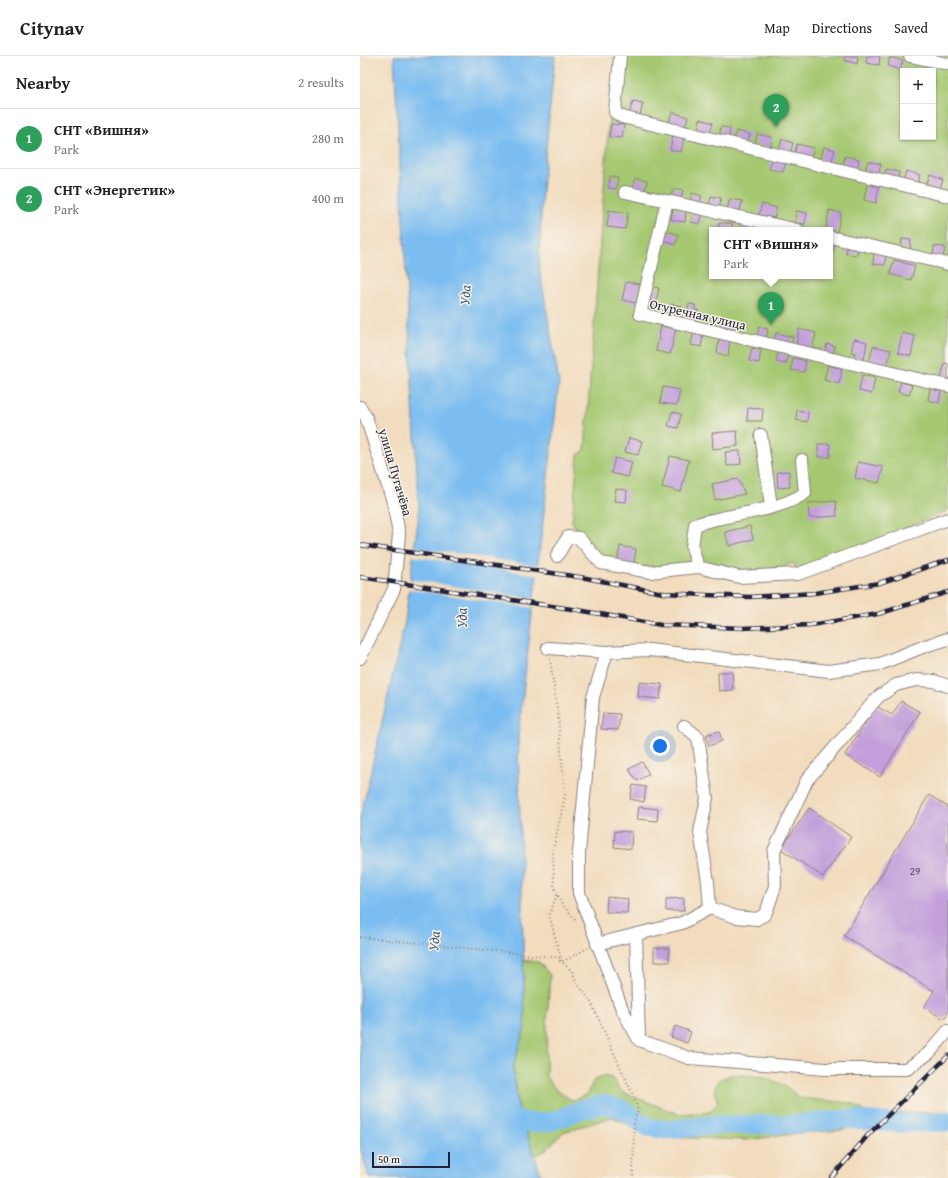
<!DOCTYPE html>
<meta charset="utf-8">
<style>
:root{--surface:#fff;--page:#f6f6f6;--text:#222;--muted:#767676;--line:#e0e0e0;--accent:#ea580c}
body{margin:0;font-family:"Gentium Book Plus",serif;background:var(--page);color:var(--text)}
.controls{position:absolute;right:12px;top:12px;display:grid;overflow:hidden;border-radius:0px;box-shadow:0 1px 3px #0004}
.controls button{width:36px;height:36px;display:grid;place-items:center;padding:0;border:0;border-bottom:1px solid var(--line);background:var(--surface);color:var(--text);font:20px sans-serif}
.scale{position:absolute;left:12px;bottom:10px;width:78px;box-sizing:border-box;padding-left:4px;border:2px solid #22223b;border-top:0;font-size:11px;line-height:14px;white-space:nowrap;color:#22223b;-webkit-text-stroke:3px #f7f3e8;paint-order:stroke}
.you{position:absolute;left:300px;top:690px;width:14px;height:14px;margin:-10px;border:3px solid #fff;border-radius:50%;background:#1a73e8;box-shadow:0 0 0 6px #1a73e833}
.badge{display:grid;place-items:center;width:26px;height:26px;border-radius:50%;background:var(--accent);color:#fff;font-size:13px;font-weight:700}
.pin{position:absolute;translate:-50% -33px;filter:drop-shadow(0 1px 2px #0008)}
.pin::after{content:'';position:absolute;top:21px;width:14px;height:12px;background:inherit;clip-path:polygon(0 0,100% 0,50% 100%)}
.popup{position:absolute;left:349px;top:171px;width:124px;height:52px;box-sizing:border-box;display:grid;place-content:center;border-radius:0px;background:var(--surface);filter:drop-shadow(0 1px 3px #0005);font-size:13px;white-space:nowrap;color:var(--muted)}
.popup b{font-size:15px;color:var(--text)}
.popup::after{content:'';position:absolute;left:50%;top:100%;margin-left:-8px;border:8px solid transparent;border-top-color:var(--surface)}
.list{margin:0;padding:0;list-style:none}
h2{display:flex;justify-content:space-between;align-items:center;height:52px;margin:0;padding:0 16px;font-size:17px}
h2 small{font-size:13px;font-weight:400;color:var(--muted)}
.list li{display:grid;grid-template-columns:26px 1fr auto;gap:12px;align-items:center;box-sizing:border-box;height:60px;padding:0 16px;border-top:1px solid var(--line)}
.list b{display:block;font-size:15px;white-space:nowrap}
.list p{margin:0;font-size:13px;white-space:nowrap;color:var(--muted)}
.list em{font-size:13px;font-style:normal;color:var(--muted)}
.map{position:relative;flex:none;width:588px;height:1122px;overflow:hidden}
header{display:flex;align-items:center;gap:24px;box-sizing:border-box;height:56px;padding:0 20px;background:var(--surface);border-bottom:1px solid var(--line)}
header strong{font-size:19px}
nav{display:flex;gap:22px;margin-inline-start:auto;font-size:14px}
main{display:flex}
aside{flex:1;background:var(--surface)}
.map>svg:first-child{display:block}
</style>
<header>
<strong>Citynav</strong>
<nav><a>Map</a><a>Directions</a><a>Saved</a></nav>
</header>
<main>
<aside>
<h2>Nearby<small>2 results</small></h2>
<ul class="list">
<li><span class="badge" style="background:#2e9e5b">1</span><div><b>СНТ «Вишня»</b><p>Park</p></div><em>280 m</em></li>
<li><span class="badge" style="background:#2e9e5b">2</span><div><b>СНТ «Энергетик»</b><p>Park</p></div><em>400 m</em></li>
</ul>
</aside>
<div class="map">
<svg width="588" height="1122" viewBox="0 0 588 1122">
<rect width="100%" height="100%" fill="#f7f3e8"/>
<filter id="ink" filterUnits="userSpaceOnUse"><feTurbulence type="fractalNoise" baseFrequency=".025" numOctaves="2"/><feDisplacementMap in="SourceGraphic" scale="8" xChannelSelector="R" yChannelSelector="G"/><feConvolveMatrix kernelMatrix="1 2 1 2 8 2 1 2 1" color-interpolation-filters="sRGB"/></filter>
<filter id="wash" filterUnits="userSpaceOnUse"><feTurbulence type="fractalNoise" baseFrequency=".012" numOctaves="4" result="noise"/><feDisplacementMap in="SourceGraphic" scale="16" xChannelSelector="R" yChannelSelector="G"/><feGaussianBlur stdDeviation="0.9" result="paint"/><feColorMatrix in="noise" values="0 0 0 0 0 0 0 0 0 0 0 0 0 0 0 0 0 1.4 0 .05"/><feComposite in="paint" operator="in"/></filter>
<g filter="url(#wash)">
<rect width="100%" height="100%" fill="#f2dcbe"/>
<path fill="#a5c871" stroke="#647556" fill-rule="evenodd" d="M 264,0 L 588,0 L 588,454 L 504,491 L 436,514 L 434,507 L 410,515 L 400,517 L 246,509 L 221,480 L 212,466 L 218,399 L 225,394 L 249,61 L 261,47 ZM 543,15 L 573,15 L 573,81 L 543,81 ZM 352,174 L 470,174 L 470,220 L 352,220 Z
M 163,904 L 179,906 L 190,919 L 187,967 L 186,1021 L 197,1035 L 212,1044 L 228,1038 L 233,1025 L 242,1020 L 252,1022 L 262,1036 L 318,1058 L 350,1056 L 358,1047 L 354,1035 L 358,1024 L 373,1018 L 405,1021 L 425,1030 L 440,1042 L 492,1047 L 503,1054 L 499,1065 L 484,1074 L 440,1077 L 387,1084 L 305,1081 L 283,1076 L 252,1061 L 203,1076 L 186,1094 L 175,1100 L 158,1050 L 153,1011 L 165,971 Z
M 588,1056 L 588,1074 L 521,1074 L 539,1057 Z"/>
<path fill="#7bbdf1" stroke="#4e7096" d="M 34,0 L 195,0 L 182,133 L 179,210 L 199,326 L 158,680 L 165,971 L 153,1011 L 158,1050 L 182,1122 L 9,1122 L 0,1091 L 0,763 L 45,565 L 59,456 Z"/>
<path fill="#f2dcbe" d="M 53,491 L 180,510 L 179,519 L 51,500 Z
M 48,523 L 176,543 L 174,552 L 47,533 Z"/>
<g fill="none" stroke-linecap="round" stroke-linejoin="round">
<path stroke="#7bbdf1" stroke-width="19" d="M 138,1062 L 178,1067 L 193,1065 L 223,1053 L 244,1048 L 261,1053 L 288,1071 L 305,1074 L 354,1069 L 438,1068 L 487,1063 L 538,1067 L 588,1066"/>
</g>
<g id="blocks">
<path fill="#c29fdb" d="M 485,0 L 498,0 L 497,8 L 484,4 Z
M 507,0 L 520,0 L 519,9 L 506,7 Z
M 530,1 L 543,5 L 540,14 L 528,10 Z
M 273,45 L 283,47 L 280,60 L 269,58 Z
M 312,56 L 328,61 L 325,71 L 309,66 Z
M 340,63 L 353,67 L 349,80 L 337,76 Z
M 251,68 L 264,69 L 262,82 L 249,81 Z
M 361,71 L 370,72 L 369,83 L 359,82 Z
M 376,75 L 390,78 L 388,87 L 374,84 Z
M 313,78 L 324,81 L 321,96 L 310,94 Z
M 397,78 L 412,81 L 410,92 L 395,88 Z
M 422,83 L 433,87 L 430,98 L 419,94 Z
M 437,88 L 454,92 L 451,102 L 434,99 Z
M 464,91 L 475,94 L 471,107 L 460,104 Z
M 485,100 L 499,103 L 497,113 L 483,110 Z
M 412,103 L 426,106 L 423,116 L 409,113 Z
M 508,105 L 521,108 L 518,119 L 505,115 Z
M 526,113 L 539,116 L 537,124 L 524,121 Z
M 546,115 L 560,119 L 557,129 L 543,126 Z
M 570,119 L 583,124 L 579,135 L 566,130 Z
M 250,120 L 258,122 L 256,133 L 248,132 Z
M 275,122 L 287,125 L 285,135 L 273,133 Z
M 507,128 L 519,131 L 516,147 L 504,144 Z
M 313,132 L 323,134 L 321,144 L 311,142 Z
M 332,137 L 342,140 L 339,148 L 330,145 Z
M 351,140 L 361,142 L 359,153 L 349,151 Z
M 370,143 L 382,145 L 380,155 L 367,153 Z
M 402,148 L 417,152 L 414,162 L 399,159 Z
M 313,153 L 326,155 L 325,166 L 311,164 Z
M 249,154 L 268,157 L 265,173 L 247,171 Z
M 469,154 L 481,157 L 477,176 L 466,173 Z
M 436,155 L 447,157 L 445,168 L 435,167 Z
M 333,157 L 342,159 L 340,168 L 331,166 Z
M 359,167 L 372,167 L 372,174 L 358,174 Z
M 381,167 L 391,169 L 390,174 L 379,174 Z
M 307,175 L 319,179 L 315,189 L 303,184 Z
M 542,183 L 551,184 L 550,193 L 541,192 Z
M 470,186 L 475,187 L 473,195 L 470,195 Z
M 487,190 L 498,190 L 497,199 L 486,198 Z
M 574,190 L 585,191 L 583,202 L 573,201 Z
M 514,197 L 526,198 L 525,209 L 513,208 Z
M 534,204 L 555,210 L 551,224 L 530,218 Z
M 266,226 L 280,228 L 276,247 L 262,244 Z
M 288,230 L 299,232 L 296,246 L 286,244 Z
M 311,248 L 322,250 L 319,263 L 309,261 Z
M 329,248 L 335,249 L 335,254 L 338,254 L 336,265 L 326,263 Z
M 361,266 L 375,269 L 373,277 L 359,275 Z
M 301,270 L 316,273 L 310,298 L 296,295 Z
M 399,271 L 408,273 L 406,283 L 397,281 Z
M 439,273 L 456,277 L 452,293 L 436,290 Z
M 416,277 L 433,281 L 431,290 L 414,287 Z
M 542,277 L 555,280 L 551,300 L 538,297 Z
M 333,278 L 343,280 L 341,291 L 331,289 Z
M 359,283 L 370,285 L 368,300 L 357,297 Z
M 494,283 L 507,286 L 504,304 L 494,302 L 495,297 L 491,296 Z
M 467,288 L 475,290 L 473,300 L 464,298 Z
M 513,290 L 531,294 L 527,310 L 509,307 Z
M 392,292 L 401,294 L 399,307 L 389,305 Z
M 418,297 L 428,299 L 426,308 L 416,306 Z
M 433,302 L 446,305 L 444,316 L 431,314 Z
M 585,307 L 588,308 L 588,327 L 580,325 Z
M 468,309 L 482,313 L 479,328 L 464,324 Z
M 502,319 L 515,322 L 512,338 L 499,335 Z
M 541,326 L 552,329 L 549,339 L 538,336 Z
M 303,331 L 320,334 L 317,349 L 300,347 Z
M 570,333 L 581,335 L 579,347 L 568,344 Z
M 388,352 L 403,353 L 402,365 L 387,365 Z
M 437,354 L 448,356 L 447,366 L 436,364 Z
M 312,356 L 321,358 L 318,372 L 308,370 Z
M 377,375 L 378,390 L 353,393 L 352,377 Z
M 269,382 L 282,385 L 278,399 L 265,396 Z
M 458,388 L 470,388 L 470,401 L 458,401 Z
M 380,395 L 381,408 L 367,410 L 365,396 Z
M 310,400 L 329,404 L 321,436 L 302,431 Z
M 255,402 L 272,406 L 268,421 L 251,417 Z
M 498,406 L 523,411 L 519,427 L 495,422 Z
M 429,415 L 430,431 L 418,432 L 417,416 Z
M 378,423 L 385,438 L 355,444 L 352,428 Z
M 256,433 L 267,434 L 266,446 L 254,445 Z
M 476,445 L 477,460 L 449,462 L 448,447 Z
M 390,470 L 393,483 L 369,490 L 365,476 Z
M 260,490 L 276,493 L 273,511 L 257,508 Z
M 358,616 L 372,616 L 373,634 L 359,635 Z
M 279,626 L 302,628 L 300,643 L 278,641 Z
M 541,645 L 560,656 L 520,721 L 485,699 L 516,650 L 532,659 Z
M 243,657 L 260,658 L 258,674 L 241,673 Z
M 359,675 L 362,685 L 349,690 L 346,679 Z
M 282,706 L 289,718 L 277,725 L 269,713 Z
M 273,729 L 286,731 L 284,746 L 270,743 Z
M 569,739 L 588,751 L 588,957 L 584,963 L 564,951 L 574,935 L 484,880 Z
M 279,751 L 298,753 L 297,765 L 277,763 Z
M 449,752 L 491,781 L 463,821 L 421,793 Z
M 255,775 L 272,776 L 271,793 L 254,791 Z
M 247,841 L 268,843 L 267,857 L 246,856 Z
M 324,842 L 324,855 L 306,855 L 306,843 Z
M 294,892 L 309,892 L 309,906 L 294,906 Z
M 315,970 L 331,976 L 327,987 L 311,981 Z"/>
</g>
</g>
<g filter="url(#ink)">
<use href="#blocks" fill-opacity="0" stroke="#8a7f7c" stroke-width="1"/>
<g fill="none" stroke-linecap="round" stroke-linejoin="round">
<g stroke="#8a7f7c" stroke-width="14">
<path id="minor" d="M 260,0 L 255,56 L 262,61 L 588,140
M 550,0 L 588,8
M 265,136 L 307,145
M 438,174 L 307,145 L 280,258 L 588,330
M 470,181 L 588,208
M 0,351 L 6,361 L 33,446 L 39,478 L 34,533 L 0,602
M 401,379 L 411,450
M 442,404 L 445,437 C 416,457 369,457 335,469 L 332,491 L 338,511 L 379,521 L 438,518 L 588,463
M 197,500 L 208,481 L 219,482 L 241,507 L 290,516 L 338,511
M 188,592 L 247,596 L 289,594 L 469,615 L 520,608 L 565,590 L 588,583
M 247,596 L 233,641 L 219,797 L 219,837 L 262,953 L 279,984 L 329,1002 L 465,1013 L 547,1013 L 569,997 L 588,975
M 350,852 L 376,861 L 397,863 L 404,859 L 407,854 L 415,830 L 414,795 L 447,724 L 518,641 L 536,629 L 556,624 L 574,625 L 588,630
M 276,878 L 279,983
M 237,888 L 322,867 L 350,852 L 348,826 L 340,776 L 347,742 L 338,681 L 324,670"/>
</g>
<path stroke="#8a7f7c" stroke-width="2" stroke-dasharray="1 3" stroke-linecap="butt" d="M 190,603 L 198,660 L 205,740 L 193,794 L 194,830 L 201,847 L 217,865
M 197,839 L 189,859 L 202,906 L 212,915 L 217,927 L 230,944 L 273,1039 L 278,1054 L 274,1067 L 273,1122
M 0,881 L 202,902
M 199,905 L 202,906 L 228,892"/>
<use href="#minor" stroke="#fff" stroke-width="12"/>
<g stroke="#22223b" stroke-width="4.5">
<path id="rail" d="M 0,489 L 226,522 L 303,537 L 390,541 L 455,537 L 519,527 L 588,504
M 0,521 L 218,554 L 301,569 L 383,572 L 451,569 L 518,558 L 588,536
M 471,1122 L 509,1078 L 588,1000"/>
</g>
<use href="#rail" stroke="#f7f3e8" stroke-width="3" stroke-dasharray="9" stroke-linecap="butt"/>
</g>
</g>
<g text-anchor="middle" stroke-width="3" stroke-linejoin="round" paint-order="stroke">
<g font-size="11" fill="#4a4163">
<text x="555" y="819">29</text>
</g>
<g font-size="13" fill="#22223b" stroke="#f7f3e8">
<text transform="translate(338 258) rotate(13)" y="5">Огуречная улица</text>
<text transform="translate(36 416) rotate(74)" y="5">улица Пугачёва</text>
</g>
<g font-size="14" font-style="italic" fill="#41587b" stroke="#f7f3e8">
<text transform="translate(105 239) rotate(-86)" y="5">Уда</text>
<text transform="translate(102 562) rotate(-90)" y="5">Уда</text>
<text transform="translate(74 885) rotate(-84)" y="5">Уда</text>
</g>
</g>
</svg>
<div class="controls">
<button>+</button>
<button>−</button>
</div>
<div class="scale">50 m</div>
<div class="you"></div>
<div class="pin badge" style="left:411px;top:269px;background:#2e9e5b">1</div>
<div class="popup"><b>СНТ «Вишня»</b>Park</div>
<div class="pin badge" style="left:416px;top:71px;background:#2e9e5b">2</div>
</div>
</main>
